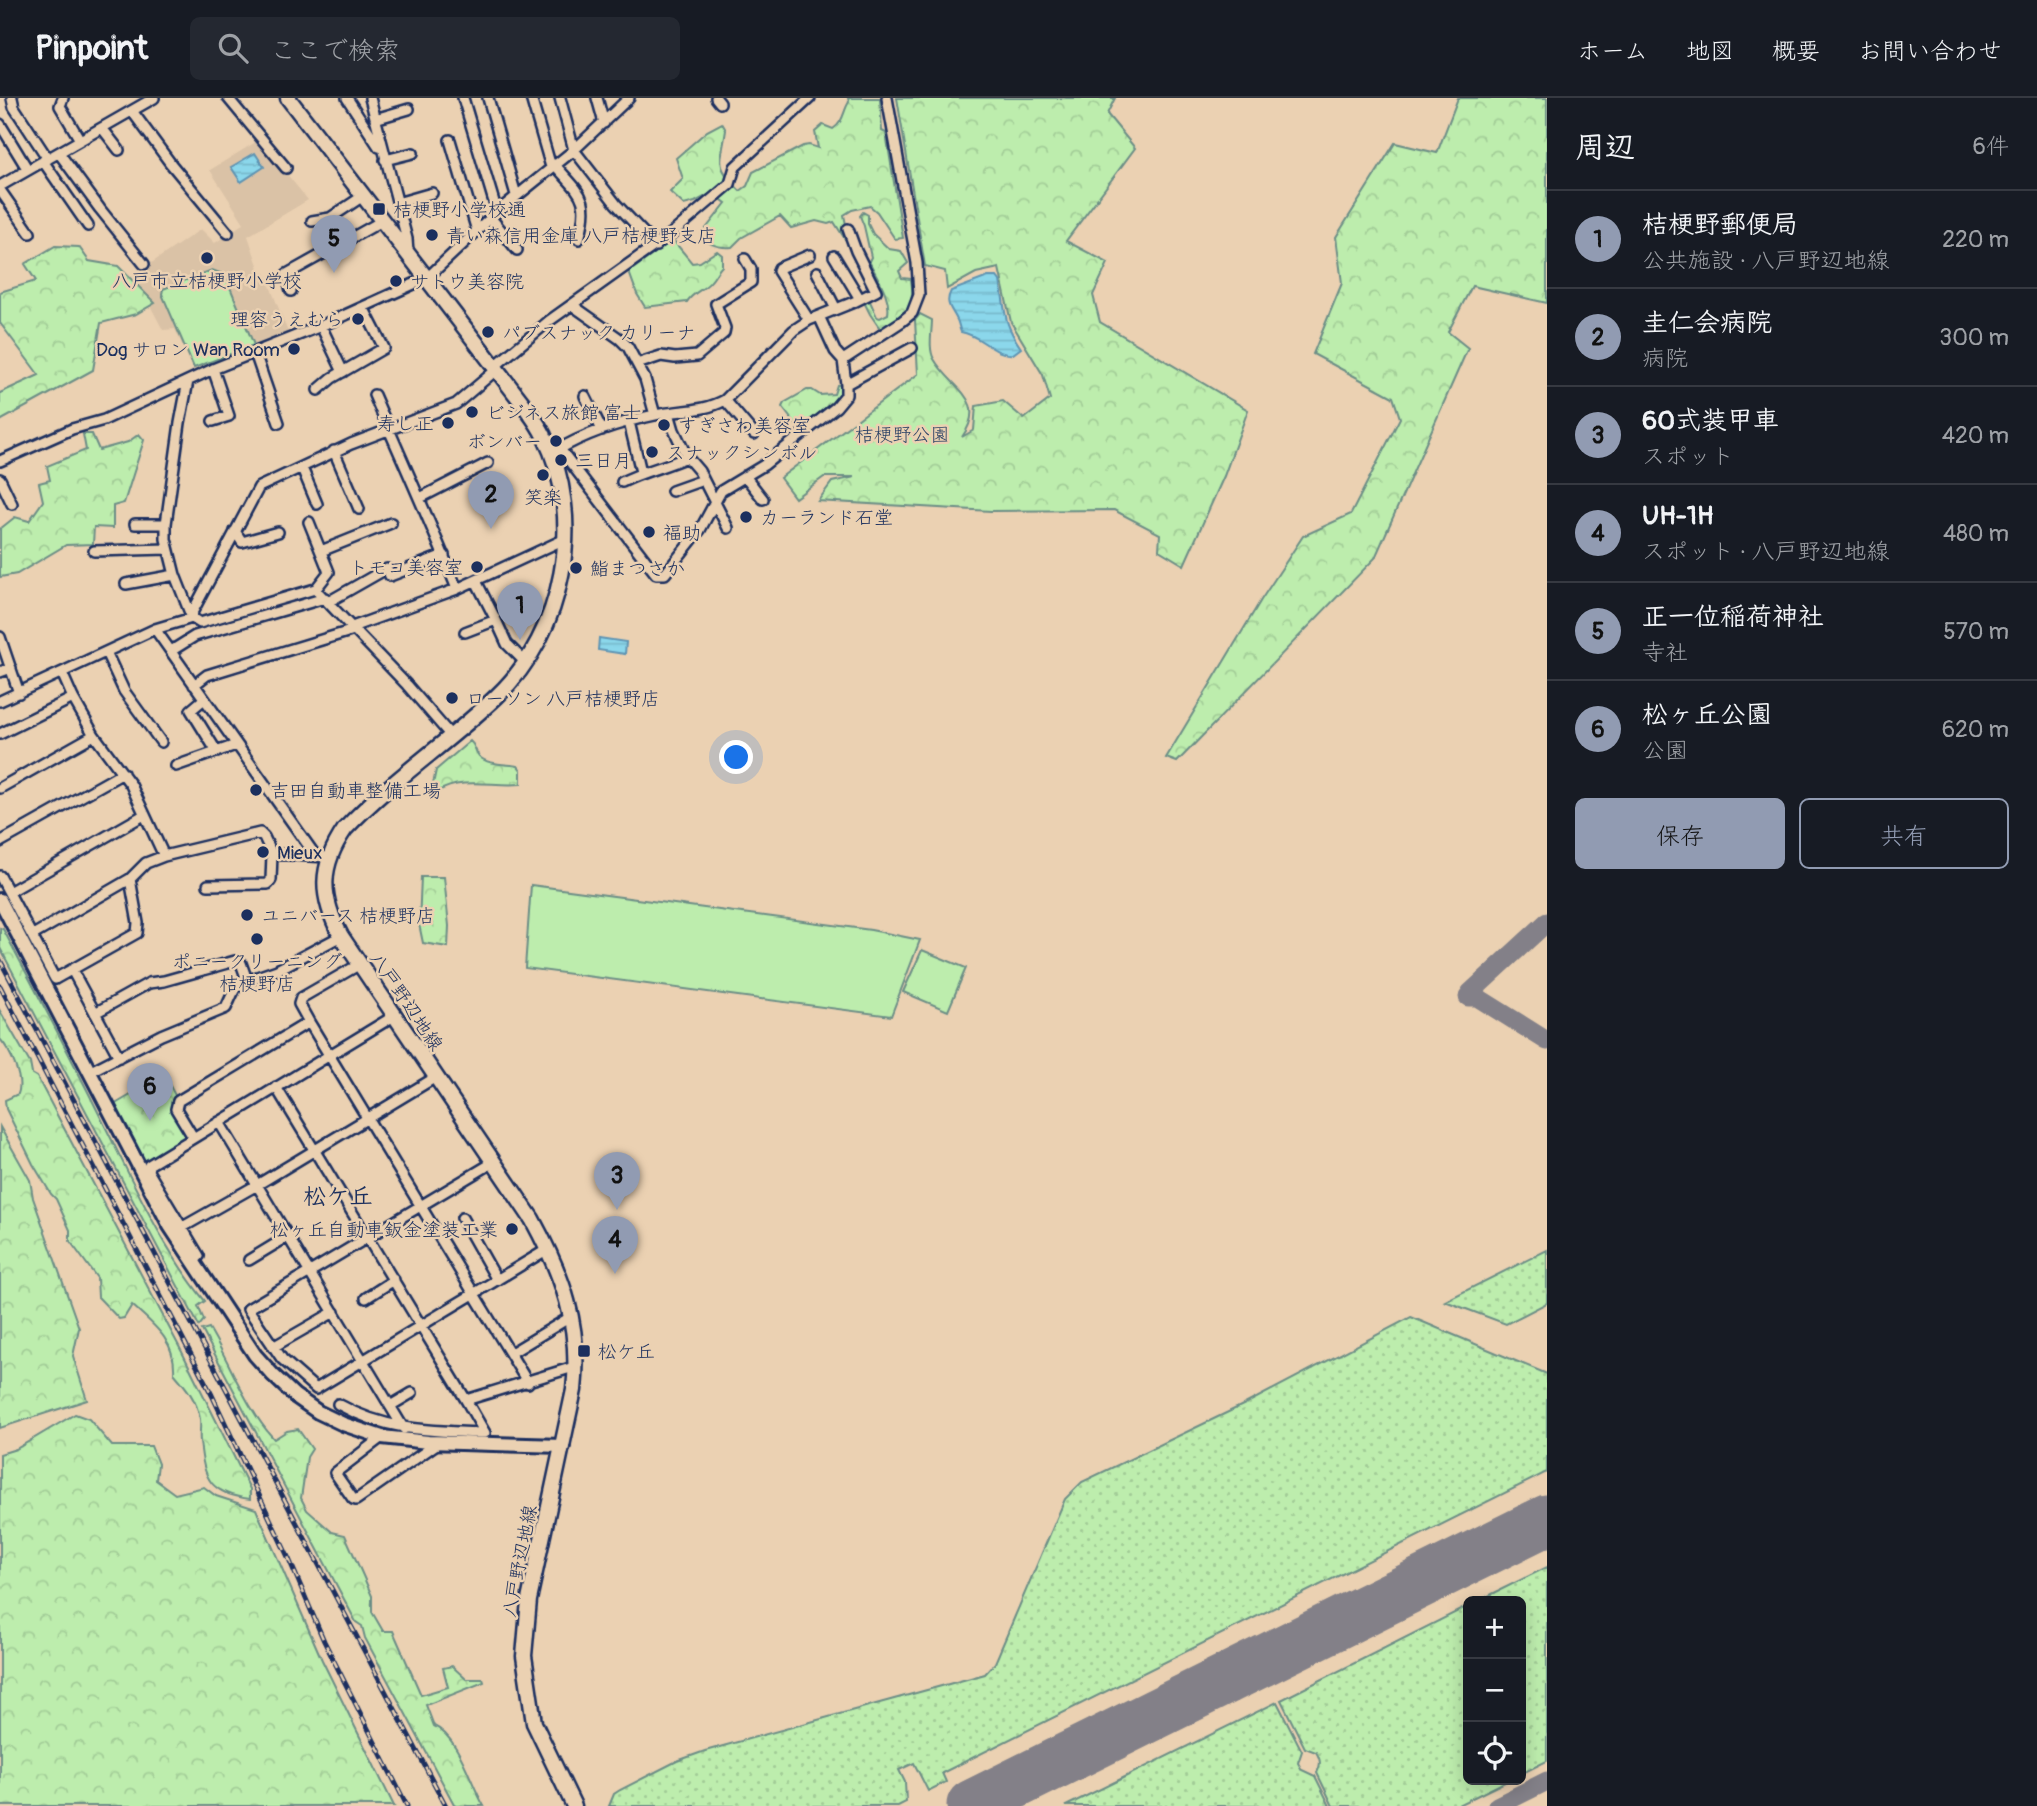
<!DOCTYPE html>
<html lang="ja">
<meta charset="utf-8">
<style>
:root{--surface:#171b24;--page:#242831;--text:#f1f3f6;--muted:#9ea1a6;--line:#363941;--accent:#919bb2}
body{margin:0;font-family:Pangolin,"Klee One",sans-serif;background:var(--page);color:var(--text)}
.controls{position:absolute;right:21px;bottom:21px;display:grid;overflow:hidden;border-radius:10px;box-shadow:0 4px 18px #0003}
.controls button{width:63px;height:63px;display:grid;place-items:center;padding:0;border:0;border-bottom:2px solid var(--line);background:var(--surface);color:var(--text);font:35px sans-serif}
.you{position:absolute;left:737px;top:660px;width:24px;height:24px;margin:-18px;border:5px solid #fff;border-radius:50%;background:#1a73e8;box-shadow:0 0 0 10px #1a73e833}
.badge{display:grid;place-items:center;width:46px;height:46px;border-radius:50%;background:var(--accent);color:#111;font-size:23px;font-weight:700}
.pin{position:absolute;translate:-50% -58px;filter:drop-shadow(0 2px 4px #0008)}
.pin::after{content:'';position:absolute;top:37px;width:24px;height:21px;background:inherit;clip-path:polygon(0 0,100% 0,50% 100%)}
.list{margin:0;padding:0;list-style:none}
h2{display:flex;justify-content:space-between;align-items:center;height:91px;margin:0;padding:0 28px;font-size:30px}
h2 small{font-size:23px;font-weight:400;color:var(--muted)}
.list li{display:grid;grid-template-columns:46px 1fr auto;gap:21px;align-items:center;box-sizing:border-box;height:98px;padding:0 28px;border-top:2px solid var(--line)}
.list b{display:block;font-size:26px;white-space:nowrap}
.list p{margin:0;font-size:23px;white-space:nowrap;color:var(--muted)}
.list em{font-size:23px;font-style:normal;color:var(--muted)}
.actions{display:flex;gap:14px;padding:21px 28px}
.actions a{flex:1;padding:16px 0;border:2px solid var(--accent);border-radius:10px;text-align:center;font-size:24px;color:var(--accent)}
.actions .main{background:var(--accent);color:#111}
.icon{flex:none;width:38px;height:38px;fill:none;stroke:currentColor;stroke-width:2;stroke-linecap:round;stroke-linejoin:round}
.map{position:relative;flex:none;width:1547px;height:1708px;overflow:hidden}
header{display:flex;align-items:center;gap:42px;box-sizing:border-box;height:98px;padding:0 35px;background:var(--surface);border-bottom:2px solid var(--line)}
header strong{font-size:33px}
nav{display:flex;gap:38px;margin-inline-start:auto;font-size:24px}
.search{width:490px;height:63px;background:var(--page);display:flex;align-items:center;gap:18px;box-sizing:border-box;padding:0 24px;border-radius:10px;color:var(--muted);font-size:26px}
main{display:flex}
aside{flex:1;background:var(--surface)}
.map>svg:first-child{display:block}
</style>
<header>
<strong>Pinpoint</strong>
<div class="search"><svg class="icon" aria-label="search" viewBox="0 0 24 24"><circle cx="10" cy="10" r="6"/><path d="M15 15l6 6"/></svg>ここで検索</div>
<nav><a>ホーム</a><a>地図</a><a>概要</a><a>お問い合わせ</a></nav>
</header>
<main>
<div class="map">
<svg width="1547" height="1708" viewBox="0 0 1547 1708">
<defs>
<pattern id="grass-dots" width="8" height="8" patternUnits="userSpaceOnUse" patternTransform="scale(1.75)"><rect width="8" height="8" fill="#bdedad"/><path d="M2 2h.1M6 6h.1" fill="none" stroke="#a2cc97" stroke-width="1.8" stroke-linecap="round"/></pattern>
<pattern id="forest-crowns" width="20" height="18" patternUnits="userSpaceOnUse" patternTransform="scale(1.75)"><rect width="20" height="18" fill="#bdedad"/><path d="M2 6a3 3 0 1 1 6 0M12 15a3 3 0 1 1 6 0" fill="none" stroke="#a2cc97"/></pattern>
<pattern id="water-rules" width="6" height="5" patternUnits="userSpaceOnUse" patternTransform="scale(1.75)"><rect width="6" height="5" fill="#8bd7eb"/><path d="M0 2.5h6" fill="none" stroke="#77b9cc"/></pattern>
</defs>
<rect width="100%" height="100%" fill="#ebd1b2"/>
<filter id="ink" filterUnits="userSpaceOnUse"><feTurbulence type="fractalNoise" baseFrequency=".0143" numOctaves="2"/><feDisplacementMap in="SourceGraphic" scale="14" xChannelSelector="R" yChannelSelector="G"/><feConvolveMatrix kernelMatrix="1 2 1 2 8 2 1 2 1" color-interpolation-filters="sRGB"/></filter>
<g filter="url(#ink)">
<path fill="#dac2a6" d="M 259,42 L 308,102 L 248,138 L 261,176 L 265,175 L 289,237 L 195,275 L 175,231 L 163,232 L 134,177 L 201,131 L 215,145 L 244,125 L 210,72 Z"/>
<path fill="url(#grass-dots)" stroke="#6c8e86" stroke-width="2" d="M 1547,1152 L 1547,1205 L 1506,1226 L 1445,1203 Z
M 1411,1219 L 1547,1276 L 1547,1374 L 942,1675 L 946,1684 L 928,1693 L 914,1665 L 899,1672 L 905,1684 L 906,1704 L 898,1708 L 609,1708 L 614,1696 L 620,1692 L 677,1663 L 705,1653 L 985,1576 L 995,1565 L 1065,1401 L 1082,1384 L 1245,1306 Z
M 1547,1469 L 1547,1663 L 1521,1676 L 1521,1503 L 1478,1503 Z
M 1468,1508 L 1468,1682 L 1509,1682 L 1456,1708 L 1333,1708 L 1317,1675 C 1321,1667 1321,1662 1316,1654 L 1305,1650 L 1281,1602 Z
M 1277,1604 L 1302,1653 L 1298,1665 L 1302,1672 L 1315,1678 L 1330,1708 L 1066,1708 Z"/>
<path fill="url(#forest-crowns)" stroke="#6c8e86" stroke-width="2" d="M 848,0 L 880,0 L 882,33 L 886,35 L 903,140 L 895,141 L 877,114 L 870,108 L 852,112 L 844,117 L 849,141 L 845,141 L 834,124 L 828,126 L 816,123 L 791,130 L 780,118 L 741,140 L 732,149 C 720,150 708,147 701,137 L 726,105 L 712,95 L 695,104 L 684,107 L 670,94 L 683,81 L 676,60 L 707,33 L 722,25 L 726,32 C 721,67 714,66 740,93 L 747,88 L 753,74 L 803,48 L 809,47 L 818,50 L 815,34 L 823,27 L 833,31 C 844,24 843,13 849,4 Z
M 897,0 L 1115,0 L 1107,16 L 1135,50 L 1066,143 L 1108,165 L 1093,197 L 1100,224 L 1248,312 L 1224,378 L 1184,467 L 1159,452 L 1160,436 L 1114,412 L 991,413 L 818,403 L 832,384 L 855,379 L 824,379 L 795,400 L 780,380 L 918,276 L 915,222 L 920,216 L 932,222 C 932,233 928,251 934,261 C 951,291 989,301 962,339 L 974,332 L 976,308 L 1003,303 L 1024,321 L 1050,301 L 1043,277 L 1011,224 L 999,170 L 976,175 L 947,191 L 945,173 L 925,168 Z
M 1458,0 L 1547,0 L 1547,205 L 1472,188 L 1448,234 L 1468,250 L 1375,460 L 1177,664 L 1166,660 L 1261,502 L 1303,438 L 1351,416 L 1400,320 L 1393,299 L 1313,256 L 1342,185 L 1336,139 L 1395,45 L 1437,55 Z
M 863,114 L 868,117 L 868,126 L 873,136 L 889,151 L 901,153 L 908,165 L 899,173 L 902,180 L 911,181 C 914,199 912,212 896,222 C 890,226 888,230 881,232 L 870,216 L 864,204 L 869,201 L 877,219 L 880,220 L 888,216 C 891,198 877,180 869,163 L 871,159 L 864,128 L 860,118 Z
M 673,142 L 692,165 L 700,164 L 717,153 L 722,157 L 722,168 C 717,173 715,179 711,183 C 704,192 693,194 687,204 L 645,209 L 637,196 L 629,174 Z
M 55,148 L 79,149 L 89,163 L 118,168 L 155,205 L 136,216 L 101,225 L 93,272 L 0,323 L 0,295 L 39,277 L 0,225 L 0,194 L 36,183 L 25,166 Z
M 843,286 C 843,304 814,328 796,327 L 782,309 L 784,305 L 807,292 L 812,292 L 820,297 L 834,296 L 837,287 Z
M 83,336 L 92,336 L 99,352 L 128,344 L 139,336 L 144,342 L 124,405 L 113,408 L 113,430 L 94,429 L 93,446 L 66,447 L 17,476 L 0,479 L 0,431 L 15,419 L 29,423 L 43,403 L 39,385 L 50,382 L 47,368 L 86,352 Z
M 470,643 C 476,648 474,652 479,658 C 486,667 507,666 518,668 L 521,672 L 521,686 C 493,689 463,678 437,694 L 433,686 L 436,672 Z
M 421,779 L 444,779 L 449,828 L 448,849 L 423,845 L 419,826 Z
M 0,830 L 3,831 C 35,891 67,951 97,1012 C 130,1077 159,1146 205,1203 L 198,1208 L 204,1222 L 199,1228 L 0,850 Z
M 0,913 L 30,965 L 32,976 L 37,979 L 182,1254 L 250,1391 L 250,1401 C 210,1395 204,1383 200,1343 C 199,1336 201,1329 200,1321 C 197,1302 186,1289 174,1275 C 176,1243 154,1227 132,1207 L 124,1220 L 119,1221 L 98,1199 L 97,1180 L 70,1143 L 70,1132 L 56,1101 L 51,1096 L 33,1066 L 6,1011 L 5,1002 L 18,996 C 24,981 10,952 0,941 Z
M 161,971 L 177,1001 L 171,1008 L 189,1038 L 144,1067 L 112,1008 L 139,992 Z
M 0,1029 L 30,1082 L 33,1100 L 79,1230 L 73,1258 L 87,1302 L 0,1330 Z
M 209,1230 C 231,1266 245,1309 274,1341 L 287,1333 L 298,1331 L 312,1351 L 307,1359 L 301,1400 L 307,1412 L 332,1434 L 345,1437 L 372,1498 L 372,1514 L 383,1533 L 393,1533 L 421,1597 L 448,1589 L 443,1570 L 452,1568 L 466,1581 L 483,1581 L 484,1584 L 426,1607 L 434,1628 C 459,1639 470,1685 484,1708 L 455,1708 L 365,1540 L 362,1528 L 356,1524 L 202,1232 Z
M 75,1316 L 89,1321 L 112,1348 L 151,1348 L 158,1366 L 156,1382 L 175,1396 L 204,1389 L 216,1398 L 256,1411 L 322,1562 L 394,1708 L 0,1708 L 0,1356 L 16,1351 Z"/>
<path fill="#bdedad" stroke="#6c8e86" stroke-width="2" d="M 212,172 L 225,177 L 254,247 L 194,270 L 162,196 L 163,191 Z
M 531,787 L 871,832 L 920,842 L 891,918 L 525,870 Z
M 922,852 L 966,870 L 948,913 L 903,894 Z"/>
<path fill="url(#water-rules)" stroke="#5e94b3" stroke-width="2" d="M 255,55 L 264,69 L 241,84 L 231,69 Z
M 988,179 L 997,179 L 1000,183 C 1006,213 1002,223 1021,250 L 1013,256 C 994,258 981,237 961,234 C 959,230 959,226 957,222 C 952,211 944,206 951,193 Z
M 599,540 L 626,544 L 625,556 L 598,552 Z"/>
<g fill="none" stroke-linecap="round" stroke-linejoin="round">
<path stroke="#838088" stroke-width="19" d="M 1470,895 L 1547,824
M 1468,899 L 1477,899 L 1547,943
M 972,1707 L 972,1708
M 1497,1708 L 1547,1683"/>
<path stroke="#838088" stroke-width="51" d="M 972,1707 L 1547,1422"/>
<g stroke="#1b2f5e" stroke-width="14">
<path id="street" d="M 12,0 L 14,9 L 48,61
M 63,0 L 60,8 L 80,42
M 228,0 L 286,70
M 347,0 L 379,49
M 370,0 L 407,141 L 408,154
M 463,0 L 497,114
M 488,0 L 516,97
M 531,0 L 551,69
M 560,0 L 574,52 L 616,106 L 656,148
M 597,0 L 604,25
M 716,0 L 720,5
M 132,13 L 171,66 L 228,135
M 375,21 L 409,11
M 0,26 L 28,72
M 102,30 L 119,52
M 450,42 L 477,133
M 59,55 L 100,111 L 144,166
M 385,62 L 413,55
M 43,63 L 88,128
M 554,66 C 581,97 591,99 579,141
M 0,88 L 154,0
M 0,92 L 30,135
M 397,105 L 432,95
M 491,120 L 517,152
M 312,123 L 330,120 L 363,98
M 834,158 L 860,201
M 817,174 L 836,211
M 291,193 L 287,176 L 382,123
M 572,207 L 620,241 L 628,249 L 645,281 L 655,317
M 819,218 L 835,253 L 843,262
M 809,222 L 778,173 L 779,170 L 810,157
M 321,228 L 343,274
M 255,255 L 279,325
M 637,266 L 661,258 L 675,260 L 697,258 L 724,235 L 725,230 L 716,206 L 751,184 L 751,171 L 745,161
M 494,269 L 549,223 L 671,136 L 730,86 L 735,69 L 810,0
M 213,271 L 229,318 L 213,323
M 188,283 L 180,325 L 166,426 L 166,441 L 175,477 L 192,520 L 200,525 L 315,491 L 407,587 L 451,638
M 846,286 L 843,262 L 901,224 L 912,215 L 919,197 L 917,165 L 887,0
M 318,292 L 332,280 L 384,250 L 363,209
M 374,297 C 402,362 431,425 457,491
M 585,298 L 602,332
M 725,302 L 754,336
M 669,315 L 674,332 L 687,359 L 699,373 L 728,430
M 629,324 L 641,374
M 560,351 L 656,476 L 665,476 L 700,432 L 721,393 L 764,367 L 836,309 L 846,297 L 846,286 L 912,250
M 334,353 L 359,411
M 556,353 C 586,335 621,324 655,317 C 679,312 704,314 725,302 L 794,232 L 809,222 L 854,204 L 876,193 L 856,153 L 848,131
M 0,363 L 72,331 L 104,322 L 213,271 L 321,228 L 427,180 L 497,114 L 574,52 L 629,0
M 302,370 L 317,406
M 745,378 L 763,401
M 0,381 L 12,406
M 622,384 C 643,373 665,369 687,359
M 672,393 L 703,382
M 420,400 L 488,365
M 309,424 L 329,474 L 315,492
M 135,426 L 166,426
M 235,433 L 242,444 L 278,434
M 94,453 L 168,451
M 321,453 L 391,425
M 387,471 L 390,478 L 444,457
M 126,486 L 175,477
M 328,504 L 379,475
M 496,522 L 507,546 L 525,564
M 352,529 L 457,491 L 565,441
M 155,531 L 315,757
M 465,534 L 496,522 L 476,483
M 0,539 L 19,595
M 171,553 L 195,538 L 325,500
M 106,554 L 124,593 L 161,644
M 0,574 L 11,570
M 62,575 L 73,600 L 94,637 L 131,687 L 164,758
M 194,587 L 207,577 L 354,532
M 204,601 L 191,612 L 217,654
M 0,603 L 155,531 L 192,520 L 193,513 L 259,389 L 351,346 L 456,306 L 496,272
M 0,636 L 73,600
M 176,668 L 236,647
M 0,690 L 94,637
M 0,744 L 123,675
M 0,778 L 55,881 L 137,835 L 138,825 L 130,781
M 208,787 L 268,786 L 271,782 L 272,756
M 9,794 L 144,717
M 33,837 L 130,781 L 146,765 L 164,758 L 260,735 L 264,739 L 272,756 L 328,759
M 72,872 L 119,959
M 95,915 L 149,885 L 164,883 L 235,863 L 241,865 L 247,882
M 309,924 L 528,1285
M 89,974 L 161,937 L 226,910 L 237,886 L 277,872 L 341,838
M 276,989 L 466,1302 L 577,1268
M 219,1024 L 404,1331
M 193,1039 L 176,1011 L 178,1003 L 309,924 L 299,906 L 301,900 L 360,866
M 494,1064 L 248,1211 L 282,1261 L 316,1291 L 548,1151
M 462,1120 L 497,1182
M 181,1130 L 257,1087 L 436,979
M 249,1162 L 287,1139
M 193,1164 L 199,1158 L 148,1073 L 149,1067 L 394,918
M 366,1200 L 394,1182
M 273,1249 L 334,1214
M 511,1255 L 572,1218
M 338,1306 C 386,1333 431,1333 485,1335 L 466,1302
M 390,1308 L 412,1295
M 382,1339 L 335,1375 L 353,1401 L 356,1402 L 438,1345"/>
</g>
<g stroke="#1b2f5e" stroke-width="18">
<path id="secondary" d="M 0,802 L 170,1128 L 255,1257 L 273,1277 L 295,1298 L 318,1314 L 343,1326 L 382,1339 L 428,1344 L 563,1348"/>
</g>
<g stroke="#1b2f5e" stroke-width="19">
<path id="primary" d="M 288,0 L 524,307 C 531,317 539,327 544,338 C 586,421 564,535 497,598 C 448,645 391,682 345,731 C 319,769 320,798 341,838 L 532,1121 C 563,1178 581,1227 574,1292 L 529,1502 L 524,1558 L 534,1625 L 574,1708"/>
</g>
<use href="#street" stroke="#ebd1b2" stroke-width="9"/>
<use href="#secondary" stroke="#ebd1b2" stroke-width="12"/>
<use href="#primary" stroke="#ebd1b2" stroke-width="14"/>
<g stroke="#1b2f5e" stroke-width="5">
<path id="rail" d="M 0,862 L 446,1708
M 0,888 L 212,1297 L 289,1461 L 324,1543 L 407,1708"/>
</g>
<use href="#rail" stroke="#ebd1b2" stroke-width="2.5" stroke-dasharray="8" stroke-linecap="butt"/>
</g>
</g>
<g fill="#1b2f5e" stroke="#ebd1b2" stroke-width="2.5">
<rect x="372" y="104" width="14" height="14" rx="3.5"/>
<circle cx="432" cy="137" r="7"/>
<circle cx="207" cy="160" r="7"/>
<circle cx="396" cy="183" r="7"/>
<circle cx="358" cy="221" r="7"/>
<circle cx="488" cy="234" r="7"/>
<circle cx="294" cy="251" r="7"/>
<circle cx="472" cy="314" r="7"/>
<circle cx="448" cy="325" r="7"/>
<circle cx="664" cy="327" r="7"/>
<circle cx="556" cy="343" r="7"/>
<circle cx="652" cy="354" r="7"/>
<circle cx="561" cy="362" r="7"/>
<circle cx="543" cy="377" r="7"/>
<circle cx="746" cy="419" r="7"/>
<circle cx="649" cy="434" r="7"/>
<circle cx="477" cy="469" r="7"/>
<circle cx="576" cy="470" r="7"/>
<circle cx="452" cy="600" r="7"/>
<circle cx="256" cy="692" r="7"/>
<circle cx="263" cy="754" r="7"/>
<circle cx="247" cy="817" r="7"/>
<circle cx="257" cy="841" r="7"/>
<circle cx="512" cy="1131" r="7"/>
<rect x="577" y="1246" width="14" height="14" rx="3.5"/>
</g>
<g text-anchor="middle" stroke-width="5" stroke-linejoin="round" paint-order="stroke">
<g font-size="19" fill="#1b2f5e" stroke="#ebd1b2" text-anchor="start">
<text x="393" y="118">桔梗野小学校通</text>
<text x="446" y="144">青い森信用金庫 八戸桔梗野支店</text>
<text x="207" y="189" text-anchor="middle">八戸市立桔梗野小学校</text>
<text x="410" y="190">サトウ美容院</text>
<text x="344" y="228" text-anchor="end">理容うえむら</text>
<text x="502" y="241">パブスナック カリーナ</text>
<text x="280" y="258" text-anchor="end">Dog サロン Wan Room</text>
<text x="486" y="321">ビジネス旅館 富士</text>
<text x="434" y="332" text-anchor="end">寿し正</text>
<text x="678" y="334">すぎさわ美容室</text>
<text x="542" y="350" text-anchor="end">ボンバー</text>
<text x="666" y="361">スナックシンボル</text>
<text x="575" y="369">三日月</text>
<text x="543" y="406" text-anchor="middle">笑楽</text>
<text x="760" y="426">カーランド石堂</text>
<text x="663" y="441">福助</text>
<text x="463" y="476" text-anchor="end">トモコ美容室</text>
<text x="590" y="477">鮨まつさか</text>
<text x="466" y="607">ローソン 八戸桔梗野店</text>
<text x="270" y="699">吉田自動車整備工場</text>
<text x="277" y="761">Mieux</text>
<text x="261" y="824">ユニバース 桔梗野店</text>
<text x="257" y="870" text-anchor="middle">ポニークリーニング<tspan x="257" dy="22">桔梗野店</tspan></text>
<text x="498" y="1138" text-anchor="end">松ヶ丘自動車鈑金塗装工業</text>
<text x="598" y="1260">松ケ丘</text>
</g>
<g font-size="19" fill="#2b4266" stroke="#ebd1b2">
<text x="902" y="343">桔梗野公園</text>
</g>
<g font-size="19" fill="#1b2f5e" stroke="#ebd1b2">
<text transform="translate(407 903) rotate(56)" y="7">八戸野辺地線</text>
<text transform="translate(519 1463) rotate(-79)" y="7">八戸野辺地線</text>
</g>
<g font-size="23" font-weight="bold" fill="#1b2f5e" stroke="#ebd1b2">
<text x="338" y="1106">松ケ丘</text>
</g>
</g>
</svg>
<div class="controls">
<button>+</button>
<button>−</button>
<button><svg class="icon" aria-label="locate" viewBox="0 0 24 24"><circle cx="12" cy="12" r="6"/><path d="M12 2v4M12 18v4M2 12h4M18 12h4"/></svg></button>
</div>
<div class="you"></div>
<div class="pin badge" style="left:520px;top:542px">1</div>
<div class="pin badge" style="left:491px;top:431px">2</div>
<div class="pin badge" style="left:617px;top:1112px">3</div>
<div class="pin badge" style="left:615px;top:1176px">4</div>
<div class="pin badge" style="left:334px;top:175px">5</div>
<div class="pin badge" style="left:150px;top:1023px">6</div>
</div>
<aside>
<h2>周辺<small>6件</small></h2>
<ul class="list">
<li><span class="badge">1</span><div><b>桔梗野郵便局</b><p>公共施設 · 八戸野辺地線</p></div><em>220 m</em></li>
<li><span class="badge">2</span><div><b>圭仁会病院</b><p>病院</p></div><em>300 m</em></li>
<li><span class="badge">3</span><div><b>60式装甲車</b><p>スポット</p></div><em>420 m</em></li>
<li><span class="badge">4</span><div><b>UH-1H</b><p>スポット · 八戸野辺地線</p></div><em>480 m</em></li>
<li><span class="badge">5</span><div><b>正一位稲荷神社</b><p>寺社</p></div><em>570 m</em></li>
<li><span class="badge">6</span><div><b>松ヶ丘公園</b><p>公園</p></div><em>620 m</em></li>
</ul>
<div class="actions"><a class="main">保存</a><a>共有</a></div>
</aside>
</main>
